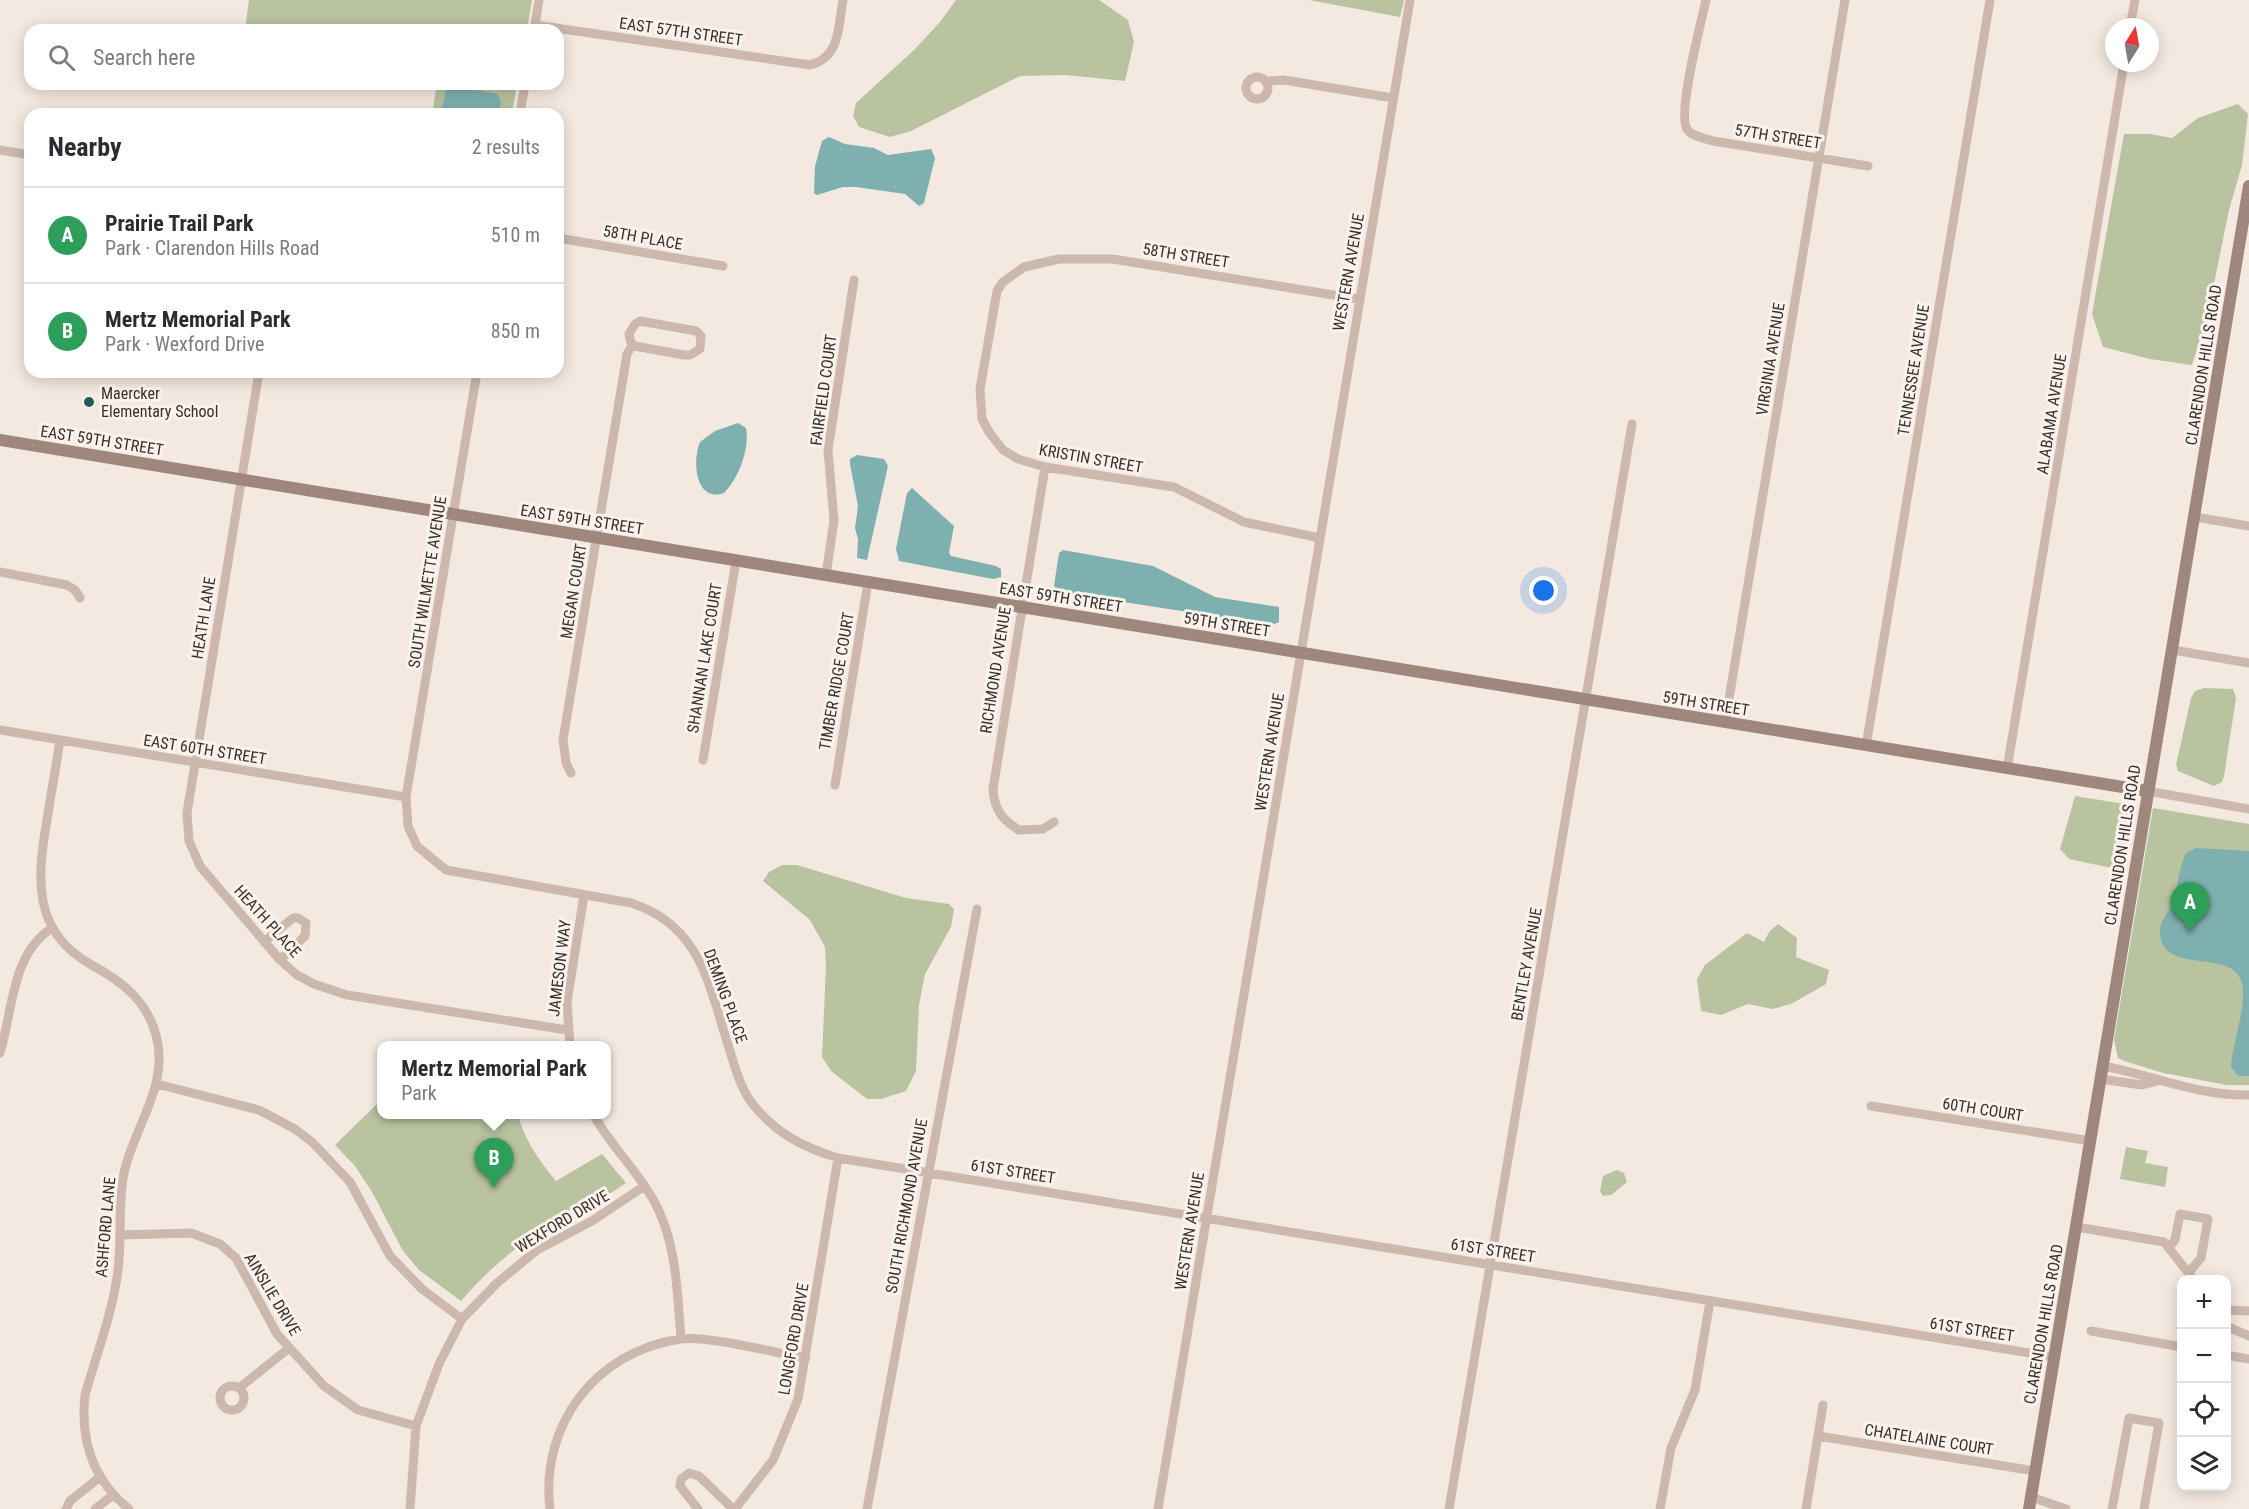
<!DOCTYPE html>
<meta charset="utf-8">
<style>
:root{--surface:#fff;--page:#f2f2f3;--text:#2b2b33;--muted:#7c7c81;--line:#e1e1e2;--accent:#205b5c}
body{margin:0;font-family:"Roboto Condensed",sans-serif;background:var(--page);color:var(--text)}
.controls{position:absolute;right:18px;bottom:18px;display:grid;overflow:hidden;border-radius:12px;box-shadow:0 3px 15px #0003}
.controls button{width:54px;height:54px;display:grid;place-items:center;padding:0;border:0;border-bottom:2px solid var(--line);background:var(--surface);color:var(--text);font:30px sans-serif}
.compass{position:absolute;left:2105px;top:18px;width:54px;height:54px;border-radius:50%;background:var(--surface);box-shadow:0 3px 15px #0003;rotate:11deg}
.you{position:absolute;left:1544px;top:591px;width:21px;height:21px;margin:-15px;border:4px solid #fff;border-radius:50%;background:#1a73e8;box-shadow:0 0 0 9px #1a73e833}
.badge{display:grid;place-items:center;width:39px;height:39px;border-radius:50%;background:var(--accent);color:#fff;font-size:20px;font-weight:700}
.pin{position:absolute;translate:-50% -50px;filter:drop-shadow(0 2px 3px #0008)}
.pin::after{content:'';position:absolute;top:32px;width:21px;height:18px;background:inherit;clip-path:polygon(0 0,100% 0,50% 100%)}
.popup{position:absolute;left:377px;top:1041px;width:234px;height:78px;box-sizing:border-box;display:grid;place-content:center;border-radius:12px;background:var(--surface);filter:drop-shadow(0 2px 4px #0005);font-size:20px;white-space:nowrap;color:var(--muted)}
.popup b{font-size:22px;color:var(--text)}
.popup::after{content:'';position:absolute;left:50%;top:100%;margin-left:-12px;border:12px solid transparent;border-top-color:var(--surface)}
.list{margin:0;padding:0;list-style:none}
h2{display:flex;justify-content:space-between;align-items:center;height:78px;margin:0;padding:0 24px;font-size:26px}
h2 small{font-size:20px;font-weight:400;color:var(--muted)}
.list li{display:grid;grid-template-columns:39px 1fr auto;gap:18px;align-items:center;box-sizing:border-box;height:96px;padding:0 24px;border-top:2px solid var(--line)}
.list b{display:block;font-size:22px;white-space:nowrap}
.list p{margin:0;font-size:20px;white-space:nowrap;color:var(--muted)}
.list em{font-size:20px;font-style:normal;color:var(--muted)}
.icon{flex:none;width:33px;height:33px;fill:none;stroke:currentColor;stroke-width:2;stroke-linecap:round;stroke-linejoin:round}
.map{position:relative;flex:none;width:2249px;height:1509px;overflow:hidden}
.search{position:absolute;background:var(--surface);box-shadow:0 3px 15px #0003;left:24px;top:24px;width:540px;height:66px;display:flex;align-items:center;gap:15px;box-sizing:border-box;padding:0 21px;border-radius:18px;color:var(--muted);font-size:22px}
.panel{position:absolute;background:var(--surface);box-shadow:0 3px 15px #0003;left:24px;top:108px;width:540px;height:270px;border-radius:18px}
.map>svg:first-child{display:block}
</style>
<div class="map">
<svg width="2249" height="1509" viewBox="0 0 2249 1509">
<rect width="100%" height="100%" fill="#f3e9e0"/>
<path fill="#b9c3a0" d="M 249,0 L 532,0 L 527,30 L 245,30 Z
M 956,0 L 1099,0 L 1128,20 L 1134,42 L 1125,81 L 1065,75 L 1020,76 L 911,131 L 890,137 L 859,127 L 853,116 L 856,103 L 914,50 L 940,22 Z
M 1309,0 L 1404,0 L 1400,17 Z
M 437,84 L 517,84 L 512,114 L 432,114 Z
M 2238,104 L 2248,114 L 2242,165 L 2229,210 L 2207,318 L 2192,365 L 2150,359 L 2103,347 L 2092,314 L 2124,134 L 2150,134 L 2172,138 L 2198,118 Z
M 2204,688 L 2233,689 L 2236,698 L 2224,776 L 2222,782 L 2214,786 L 2178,771 L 2176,765 L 2191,698 L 2195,691 Z
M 2075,796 L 2131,805 L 2121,870 L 2069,859 L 2060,849 Z
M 2153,808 L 2249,824 L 2249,1085 L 2227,1085 L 2163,1073 L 2124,1061 L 2118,1058 L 2114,1040 Z
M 782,865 L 797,865 L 906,898 L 949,904 L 954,909 L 951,927 L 925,974 L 919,1005 L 916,1071 L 906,1091 L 881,1099 L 867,1099 L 831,1071 L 822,1057 L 826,966 L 825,947 L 810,920 L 763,881 L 769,872 Z
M 1778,924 L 1797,938 L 1796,957 L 1829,970 L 1826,984 L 1793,1003 L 1773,1009 L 1748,1004 L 1721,1015 L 1701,1011 L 1697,979 L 1705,965 L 1747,933 L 1764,942 L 1769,932 Z
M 381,1100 L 382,1114 L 518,1115 C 525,1141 539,1160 556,1181 L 602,1154 L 626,1183 C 596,1204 563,1217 533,1236 C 507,1254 482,1276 461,1301 L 419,1270 L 403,1251 L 372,1192 L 355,1166 L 335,1145 Z
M 2126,1147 L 2148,1151 L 2145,1163 L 2168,1167 L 2165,1187 L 2120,1179 Z
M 1617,1170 L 1624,1173 L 1627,1182 L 1611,1195 L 1603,1196 L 1600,1191 L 1603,1176 Z"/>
<path fill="#7fb0b0" d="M 453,85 L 497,94 L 501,102 L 498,114 L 441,114 L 446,89 Z
M 829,137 L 845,144 L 874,148 L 888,155 L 931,149 L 935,158 L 924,203 L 919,206 L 905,194 L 856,187 L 843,187 L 817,195 L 814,193 L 815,166 L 822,141 Z
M 738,423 L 746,428 C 750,448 739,478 724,493 C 695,503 692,460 700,442 L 715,431 Z
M 857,455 L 884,459 L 888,466 L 867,560 L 857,558 L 858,539 L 855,528 L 858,506 L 850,464 L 850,459 Z
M 912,488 L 954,526 L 949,553 L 951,556 L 996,566 L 1001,569 L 1001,577 L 993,579 L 899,561 L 896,549 L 907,493 Z
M 1063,550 L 1153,566 L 1215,597 L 1279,607 L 1279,622 L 1272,625 L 1059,592 L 1054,586 L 1059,553 Z
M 2196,848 L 2249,851 L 2249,1076 L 2238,1076 L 2231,1067 C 2232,1043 2249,1000 2241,980 C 2229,948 2161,976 2160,932 C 2160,918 2172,910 2175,898 C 2178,883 2179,868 2186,853 Z"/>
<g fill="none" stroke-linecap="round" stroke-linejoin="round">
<path stroke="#ccb8ac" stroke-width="9" d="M 1706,0 C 1701,23 1677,114 1687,129 C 1692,137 1705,138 1713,141 L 1868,166
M 535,25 L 810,65 C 841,57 838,26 843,0
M 2130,27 L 2135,0
M 534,30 L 539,0
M1246 88a11 11 0 1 1 22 0a11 11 0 1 1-22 0Z
M 1267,81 L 1284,80 L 1393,98
M 520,114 L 525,84
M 0,150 L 30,155
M 558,238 L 723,266
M 640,321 L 696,331 L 701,336 L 700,349 L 690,355 L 684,355 L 635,346 L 631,343 L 629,334 L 635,324 Z
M 259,372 L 187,813 L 189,841 L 200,866 L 280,960 L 297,975 L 314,984 L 347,995 L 567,1030
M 477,372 L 406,797 L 408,826 L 417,846 L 446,870 L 631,903 C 703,926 709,988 730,1051 C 735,1068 741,1088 751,1102 C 774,1132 802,1147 838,1158 L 2054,1357
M 1045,467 L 993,789 C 994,809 1002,820 1019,830 L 1043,829 L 1054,822
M 2195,517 L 2249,526
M 1320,538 L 1244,522 L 1174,487 L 1045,467 L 1018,459 L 1003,450 L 989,432 L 982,419 L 980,389 L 997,291 L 1003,282 L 1024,267 L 1059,259 L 1113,259 L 1358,299
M 0,572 L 67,585 L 75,590 L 80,598
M 826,575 L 834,520 L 828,450 L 854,280
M 2173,650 L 2249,663
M 1725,723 L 1845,0
M 0,730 L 406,797
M 60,740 C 56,767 51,794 47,820 C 37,877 32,931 90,964 C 121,981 146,999 156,1035 C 170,1085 134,1126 124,1173 C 117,1208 123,1243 117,1277 C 111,1317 96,1356 85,1395 C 80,1441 93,1480 129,1509
M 1866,746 L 1990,0
M 703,760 L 736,561
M 2007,769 L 2124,63
M 571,773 L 566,763 L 563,740 L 627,354 L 633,344
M 835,785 L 868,582
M 2147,791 L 2249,809
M 264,942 L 293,918 L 298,918 L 306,923 L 305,936 L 280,960
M 570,1046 L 567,1002 L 584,895
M 0,1053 C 13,1011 11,954 52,928
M 2103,1066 C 2152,1075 2198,1096 2249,1095
M 2101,1079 L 2142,1085 L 2157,1081
M 157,1084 L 259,1110 L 295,1129 L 312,1142 L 350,1182 L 390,1256 L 422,1289 L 462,1319
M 1871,1106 L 2091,1141
M 593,1114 C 610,1145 637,1170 654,1201 C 677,1243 677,1291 681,1339
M 2077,1227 L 2164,1242 L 2194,1280
M 120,1235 L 191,1233 L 220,1244 L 236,1258 L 277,1334 L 324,1386 L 358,1410 L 416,1426
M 2170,1246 L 2175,1240 L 2180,1214 L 2208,1219 L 2201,1258 L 2189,1272
M 2226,1310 L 2249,1311
M 2226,1326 L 2249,1336
M 2091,1331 L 2182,1347
M 2226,1355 L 2249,1359
M220 1398a12 12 0 1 1 24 0a12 12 0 1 1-24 0Z
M 239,1388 L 288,1349
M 1818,1436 L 2035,1471
M 2031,1497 L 2066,1509
M 66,1509 L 70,1501 L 100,1477
M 95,1509 L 113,1495
M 410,1509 L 416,1426 L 439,1364 L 462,1319 L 497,1283 L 537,1250 L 592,1221 L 643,1187
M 550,1509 C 540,1425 595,1352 680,1339 C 706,1335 776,1353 806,1358
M 698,1509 L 680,1486 L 681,1479 L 689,1473 L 699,1476 L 733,1509
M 735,1509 L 773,1460 L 798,1399 L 838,1158
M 867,1509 L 977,909
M 1158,1509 L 1410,0
M 1449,1509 L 1632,424
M 1660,1509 L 1671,1448 L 1695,1390 L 1710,1301
M 1806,1509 L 1823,1405
M 2112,1509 L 2129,1418 L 2159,1423 L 2144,1509"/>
<path stroke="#a0877d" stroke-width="12" d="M 0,440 L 2147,791
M 2029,1509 L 2249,186"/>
</g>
<circle fill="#205b5c" stroke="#faf3ed" stroke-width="2" cx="89" cy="402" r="6"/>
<g text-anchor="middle" stroke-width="6" stroke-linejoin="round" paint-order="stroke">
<g font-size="16" fill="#3a2f2b" stroke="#faf3ed">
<text transform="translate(681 31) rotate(8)" y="6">EAST 57TH STREET</text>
<text transform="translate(1778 136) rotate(9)" y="6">57TH STREET</text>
<text transform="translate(643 237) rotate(10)" y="6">58TH PLACE</text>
<text transform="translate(1186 255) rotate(9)" y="6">58TH STREET</text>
<text transform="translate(1348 272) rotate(-80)" y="6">WESTERN AVENUE</text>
<text transform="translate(1770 359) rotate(-81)" y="6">VIRGINIA AVENUE</text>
<text transform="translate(2203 365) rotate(-81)" y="6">CLARENDON HILLS ROAD</text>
<text transform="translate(1913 370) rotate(-81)" y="6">TENNESSEE AVENUE</text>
<text transform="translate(823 390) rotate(-82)" y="6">FAIRFIELD COURT</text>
<text transform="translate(2051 414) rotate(-81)" y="6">ALABAMA AVENUE</text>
<text transform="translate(102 440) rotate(9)" y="6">EAST 59TH STREET</text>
<text transform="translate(1091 458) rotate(10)" y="6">KRISTIN STREET</text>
<text transform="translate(582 519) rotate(9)" y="6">EAST 59TH STREET</text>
<text transform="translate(427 582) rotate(-81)" y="6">SOUTH WILMETTE AVENUE</text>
<text transform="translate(573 591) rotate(-81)" y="6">MEGAN COURT</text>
<text transform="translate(1061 597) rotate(9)" y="6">EAST 59TH STREET</text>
<text transform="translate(203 618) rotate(-81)" y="6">HEATH LANE</text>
<text transform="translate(1227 624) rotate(9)" y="6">59TH STREET</text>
<text transform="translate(704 658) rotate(-81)" y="6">SHANNAN LAKE COURT</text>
<text transform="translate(995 670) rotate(-81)" y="6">RICHMOND AVENUE</text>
<text transform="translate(836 681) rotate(-80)" y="6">TIMBER RIDGE COURT</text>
<text transform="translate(1706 703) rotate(9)" y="6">59TH STREET</text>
<text transform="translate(205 749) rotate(9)" y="6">EAST 60TH STREET</text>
<text transform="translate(1269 752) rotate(-81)" y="6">WESTERN AVENUE</text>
<text transform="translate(2122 845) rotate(-81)" y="6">CLARENDON HILLS ROAD</text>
<text transform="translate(268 921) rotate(48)" y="6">HEATH PLACE</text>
<text transform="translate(1526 964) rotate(-80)" y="6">BENTLEY AVENUE</text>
<text transform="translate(559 968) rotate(-83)" y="6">JAMESON WAY</text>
<text transform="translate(726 996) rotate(70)" y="6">DEMING PLACE</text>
<text transform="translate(1983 1109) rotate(9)" y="6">60TH COURT</text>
<text transform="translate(1013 1171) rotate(9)" y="6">61ST STREET</text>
<text transform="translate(906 1206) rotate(-80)" y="6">SOUTH RICHMOND AVENUE</text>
<text transform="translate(562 1221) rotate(-31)" y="6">WEXFORD DRIVE</text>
<text transform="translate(105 1227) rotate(-85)" y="6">ASHFORD LANE</text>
<text transform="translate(1189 1231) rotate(-81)" y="6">WESTERN AVENUE</text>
<text transform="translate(1493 1250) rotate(9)" y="6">61ST STREET</text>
<text transform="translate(273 1294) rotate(59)" y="6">AINSLIE DRIVE</text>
<text transform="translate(2043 1324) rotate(-80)" y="6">CLARENDON HILLS ROAD</text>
<text transform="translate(1972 1329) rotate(9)" y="6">61ST STREET</text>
<text transform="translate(793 1339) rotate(-80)" y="6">LONGFORD DRIVE</text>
<text transform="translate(1929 1439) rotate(9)" y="6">CHATELAINE COURT</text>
</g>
<g font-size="16" fill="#3a2f2b" stroke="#faf3ed" text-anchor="start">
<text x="101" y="399">Maercker<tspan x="101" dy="18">Elementary School</tspan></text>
</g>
</g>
</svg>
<div class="controls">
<button>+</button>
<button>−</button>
<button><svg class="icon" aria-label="locate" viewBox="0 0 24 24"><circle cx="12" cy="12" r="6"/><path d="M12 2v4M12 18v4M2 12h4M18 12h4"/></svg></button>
<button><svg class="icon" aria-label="layers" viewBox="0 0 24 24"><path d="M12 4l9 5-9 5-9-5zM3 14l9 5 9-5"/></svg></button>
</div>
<svg class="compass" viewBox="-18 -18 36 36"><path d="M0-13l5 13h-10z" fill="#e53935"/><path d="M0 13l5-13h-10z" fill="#7c7c81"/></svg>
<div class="you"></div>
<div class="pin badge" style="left:2190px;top:932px;background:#2e9e5b">A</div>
<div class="pin badge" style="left:494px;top:1188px;background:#2e9e5b">B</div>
<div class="popup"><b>Mertz Memorial Park</b>Park</div>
<div class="search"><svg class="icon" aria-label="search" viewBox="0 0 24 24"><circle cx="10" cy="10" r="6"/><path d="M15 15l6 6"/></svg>Search here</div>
<section class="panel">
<h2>Nearby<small>2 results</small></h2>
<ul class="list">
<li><span class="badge" style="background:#2e9e5b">A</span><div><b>Prairie Trail Park</b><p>Park · Clarendon Hills Road</p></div><em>510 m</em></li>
<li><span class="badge" style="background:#2e9e5b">B</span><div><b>Mertz Memorial Park</b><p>Park · Wexford Drive</p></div><em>850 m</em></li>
</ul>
</section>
</div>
